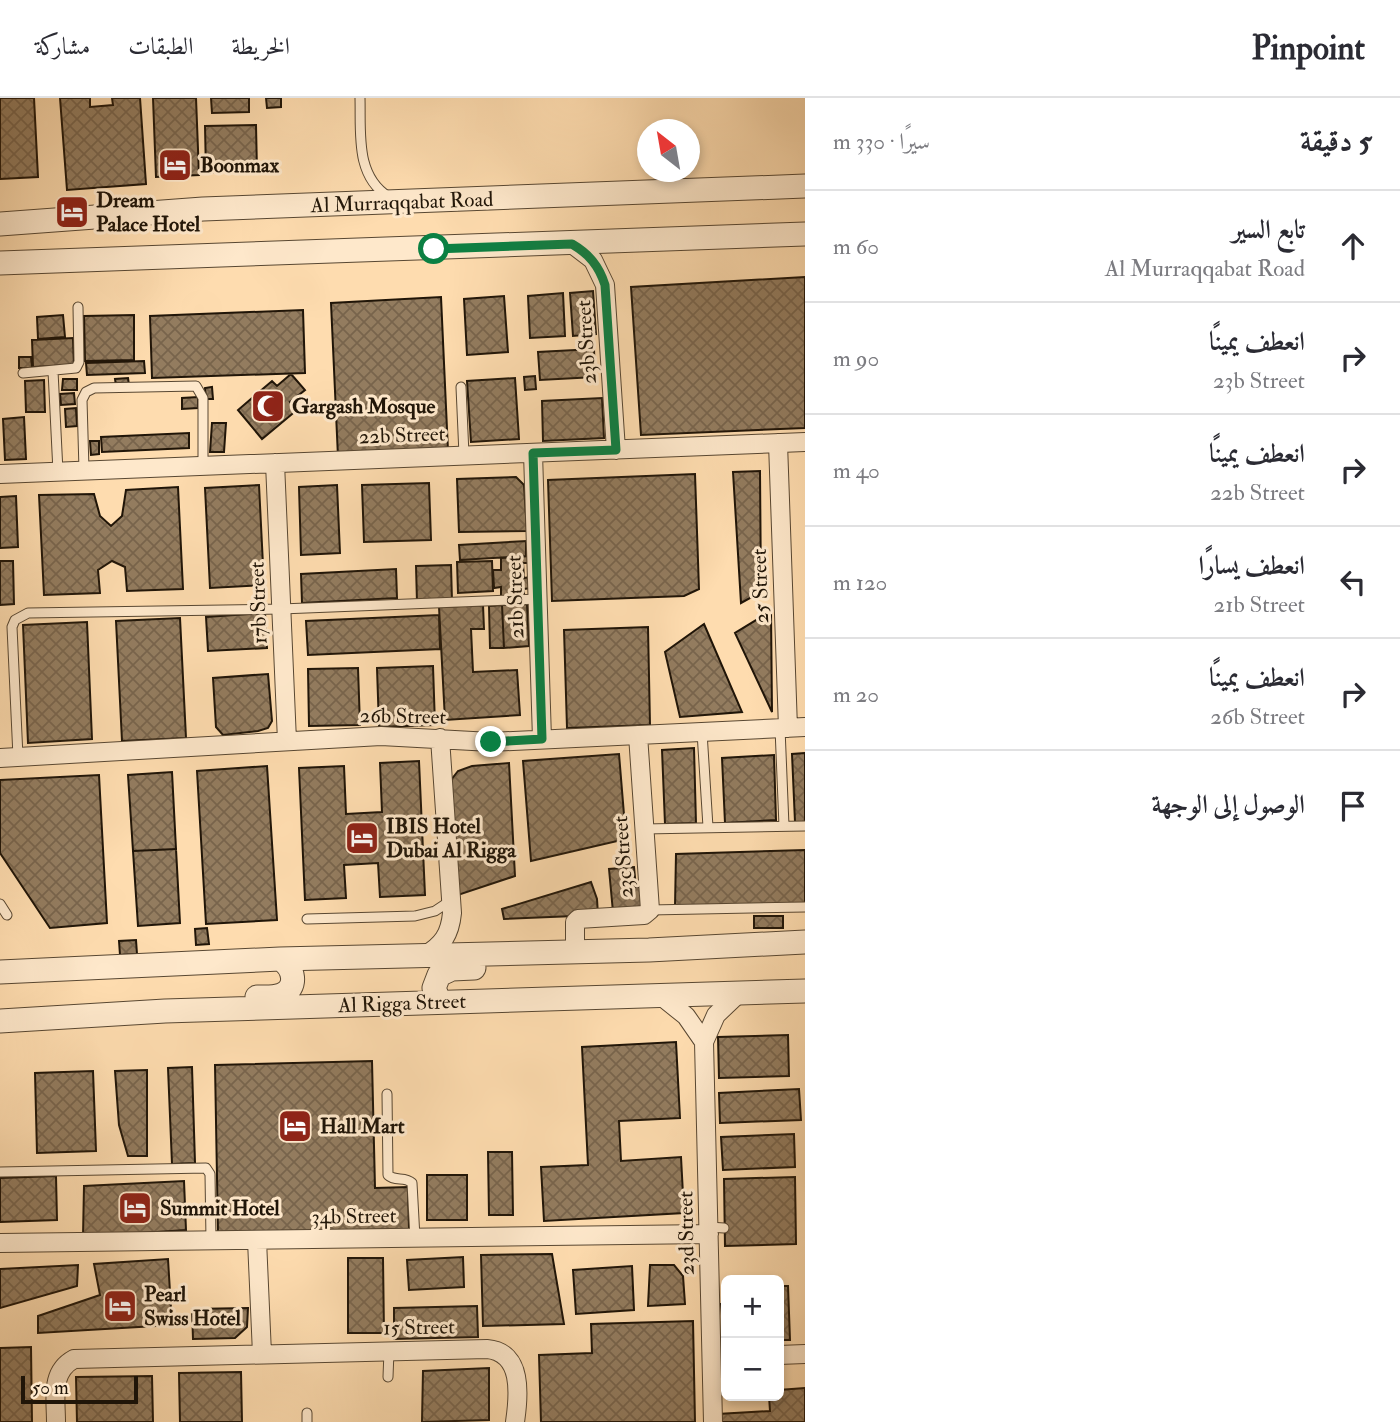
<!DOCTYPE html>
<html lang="ar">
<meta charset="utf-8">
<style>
:root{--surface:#fff;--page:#f2f2f3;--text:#2b2b33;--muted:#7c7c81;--line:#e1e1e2}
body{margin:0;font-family:"IM FELL Double Pica",Amiri,serif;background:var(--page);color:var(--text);direction:rtl}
.controls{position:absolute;right:21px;bottom:21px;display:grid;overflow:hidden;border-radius:10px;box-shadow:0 4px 10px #0003}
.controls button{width:63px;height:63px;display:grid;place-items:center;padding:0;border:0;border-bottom:2px solid var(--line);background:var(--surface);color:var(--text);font:35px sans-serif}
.compass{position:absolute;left:637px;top:21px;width:63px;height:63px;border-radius:50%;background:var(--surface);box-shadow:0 4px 10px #0003;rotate:329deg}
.scale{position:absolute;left:21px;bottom:18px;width:117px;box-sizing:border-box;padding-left:7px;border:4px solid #201508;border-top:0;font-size:19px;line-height:24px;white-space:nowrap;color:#201508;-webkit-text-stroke:5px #fee8cb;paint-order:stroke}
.stop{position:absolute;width:21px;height:21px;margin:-16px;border:5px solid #0b8043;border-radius:50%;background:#fff}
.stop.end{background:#0b8043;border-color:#fff;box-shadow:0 2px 7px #0008}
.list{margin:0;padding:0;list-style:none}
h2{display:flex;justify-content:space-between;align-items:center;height:91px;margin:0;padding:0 28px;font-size:30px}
h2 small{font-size:23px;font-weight:400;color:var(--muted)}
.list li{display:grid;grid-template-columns:46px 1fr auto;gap:21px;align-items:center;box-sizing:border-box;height:112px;padding:0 28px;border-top:2px solid var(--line)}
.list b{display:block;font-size:26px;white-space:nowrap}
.list p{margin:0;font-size:23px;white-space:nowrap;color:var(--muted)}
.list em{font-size:23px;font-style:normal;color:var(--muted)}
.icon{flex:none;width:38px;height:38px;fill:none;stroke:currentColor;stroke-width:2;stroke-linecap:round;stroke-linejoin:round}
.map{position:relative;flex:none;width:805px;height:1324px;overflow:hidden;direction:ltr}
header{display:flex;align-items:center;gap:42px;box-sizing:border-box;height:98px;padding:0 35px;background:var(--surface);border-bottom:2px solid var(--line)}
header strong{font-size:33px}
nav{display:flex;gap:38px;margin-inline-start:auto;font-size:24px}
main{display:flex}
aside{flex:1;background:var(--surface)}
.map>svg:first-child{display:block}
</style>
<header>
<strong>Pinpoint</strong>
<nav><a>الخريطة</a><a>الطبقات</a><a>مشاركة</a></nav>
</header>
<main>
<aside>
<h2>5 دقيقة<small>سيرًا · 330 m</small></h2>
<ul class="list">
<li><svg class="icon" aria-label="ahead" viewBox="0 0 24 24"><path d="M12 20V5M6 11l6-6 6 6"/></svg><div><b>تابع السير</b><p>Al Murraqqabat Road</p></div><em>60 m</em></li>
<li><svg class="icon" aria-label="right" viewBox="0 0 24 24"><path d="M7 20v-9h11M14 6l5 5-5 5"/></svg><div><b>انعطف يمينًا</b><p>23b Street</p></div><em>90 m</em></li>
<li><svg class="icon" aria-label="right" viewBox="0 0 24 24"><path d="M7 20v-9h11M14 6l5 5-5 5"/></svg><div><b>انعطف يمينًا</b><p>22b Street</p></div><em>40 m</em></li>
<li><svg class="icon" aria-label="left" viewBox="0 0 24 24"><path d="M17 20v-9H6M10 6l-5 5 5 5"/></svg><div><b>انعطف يسارًا</b><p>21b Street</p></div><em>120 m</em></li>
<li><svg class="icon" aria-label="right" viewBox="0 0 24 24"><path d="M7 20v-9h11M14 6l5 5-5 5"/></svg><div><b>انعطف يمينًا</b><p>26b Street</p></div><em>20 m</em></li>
<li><svg class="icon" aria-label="arrive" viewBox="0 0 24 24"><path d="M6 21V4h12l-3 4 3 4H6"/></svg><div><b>الوصول إلى الوجهة</b></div></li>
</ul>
</aside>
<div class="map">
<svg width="805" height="1324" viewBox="0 0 805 1324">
<defs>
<pattern id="building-cross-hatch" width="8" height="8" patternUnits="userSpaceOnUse" patternTransform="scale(1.75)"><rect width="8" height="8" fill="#937c5f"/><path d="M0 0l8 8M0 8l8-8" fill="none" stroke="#78644c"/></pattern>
</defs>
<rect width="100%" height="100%" fill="#fedcaf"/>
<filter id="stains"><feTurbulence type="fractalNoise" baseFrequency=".00286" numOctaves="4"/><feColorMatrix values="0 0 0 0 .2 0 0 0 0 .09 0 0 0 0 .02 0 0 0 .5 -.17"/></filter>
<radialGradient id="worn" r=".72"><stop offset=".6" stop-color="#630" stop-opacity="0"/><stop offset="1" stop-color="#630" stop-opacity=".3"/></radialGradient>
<path fill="url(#building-cross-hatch)" stroke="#201508" stroke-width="2" d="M 0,0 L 34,0 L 38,79 L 0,81 Z
M 60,0 L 90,0 L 90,9 L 113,7 L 112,0 L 140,0 L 146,86 L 67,92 Z
M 153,0 L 196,0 L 199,77 L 156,79 Z
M 211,0 L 249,0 L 249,14 L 212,15 Z
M 266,0 L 281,0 L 281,9 L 267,10 Z
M 256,27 L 257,73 L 206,75 L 205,28 Z
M 805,179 L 805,330 L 641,337 L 631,189 Z
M 593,193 L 596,236 L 573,238 L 570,195 Z
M 563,195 L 565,238 L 530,240 L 528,198 Z
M 504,198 L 508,254 L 467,257 L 464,201 Z
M 441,199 L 448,353 L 338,359 L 331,205 Z
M 303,212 L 305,275 L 152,280 L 150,218 Z
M 63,217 L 65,239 L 38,241 L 37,219 Z
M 134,217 L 134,262 L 85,263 L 84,218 Z
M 73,240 L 74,267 L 33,269 L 32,242 Z
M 594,251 L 595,279 L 540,282 L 538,254 Z
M 19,259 L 31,259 L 32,270 L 19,270 Z
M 144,263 L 145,275 L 87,277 L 86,265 Z
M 291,276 L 305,292 L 290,304 L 297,312 L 262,341 L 238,312 L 272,283 L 277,288 Z
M 535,278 L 536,291 L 525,292 L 524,279 Z
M 128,280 L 129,287 L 116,288 L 115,281 Z
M 515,280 L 519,341 L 471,344 L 467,283 Z
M 63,281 L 77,281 L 77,292 L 62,292 Z
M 44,282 L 45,314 L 26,314 L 25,283 Z
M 212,289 L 213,301 L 206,301 L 205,290 Z
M 74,295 L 75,306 L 61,307 L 60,296 Z
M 198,299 L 198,310 L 182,311 L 182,300 Z
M 602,300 L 604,340 L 543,343 L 542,303 Z
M 76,310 L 77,328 L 66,329 L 65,311 Z
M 24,319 L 26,361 L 5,362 L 3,321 Z
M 212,325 L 226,325 L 224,354 L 210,354 Z
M 189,335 L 189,350 L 102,354 L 101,339 Z
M 90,343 L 99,343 L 99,356 L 91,357 Z
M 760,373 L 761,494 L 741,505 L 733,374 Z
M 695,376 L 699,491 L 684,498 L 552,503 L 548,382 Z
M 516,379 L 524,387 L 527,433 L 459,434 L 457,381 Z
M 429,385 L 431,442 L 364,444 L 362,387 Z
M 259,387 L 264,487 L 210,490 L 205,390 Z
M 337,387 L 340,455 L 301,457 L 299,389 Z
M 178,389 L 183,491 L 127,493 L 125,469 L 112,463 L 98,472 L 100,495 L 44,497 L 39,397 L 94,396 L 100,418 L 111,428 L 122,418 L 126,392 Z
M 16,398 L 18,449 L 0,450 L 0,399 Z
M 526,443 L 526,458 L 460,462 L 459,447 Z
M 531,458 L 531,465 L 523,465 L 524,480 L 531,479 L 532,490 L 524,491 L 524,500 L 501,501 L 501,489 L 494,490 L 493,472 L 501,472 L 501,460 Z
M 0,463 L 13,463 L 14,506 L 0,507 Z
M 492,463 L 493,493 L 458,495 L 457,464 Z
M 451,467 L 452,503 L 417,504 L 416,468 Z
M 396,471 L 397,500 L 302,505 L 301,476 Z
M 527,506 L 529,548 L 504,550 L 502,507 Z
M 483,507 L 484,531 L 471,531 L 473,574 L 517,572 L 520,617 L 445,622 L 439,509 Z
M 502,507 L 504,550 L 490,550 L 489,508 Z
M 771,513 L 772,614 L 735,535 Z
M 265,515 L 267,550 L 208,553 L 206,519 Z
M 439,517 L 440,551 L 308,557 L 306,523 Z
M 180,520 L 186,640 L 122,643 L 116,523 Z
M 87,524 L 92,641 L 28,645 L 23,527 Z
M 704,526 L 742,614 L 680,619 L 665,554 Z
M 648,529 L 650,627 L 567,630 L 564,532 Z
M 433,568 L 435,627 L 379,629 L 377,570 Z
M 358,570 L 360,627 L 309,628 L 308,571 Z
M 268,576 L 272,623 L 268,630 L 258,633 L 223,637 L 216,629 L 213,580 Z
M 694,650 L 696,725 L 665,726 L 662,652 Z
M 805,655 L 805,724 L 795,724 L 792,656 Z
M 619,656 L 626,741 L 531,763 L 523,663 Z
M 774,657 L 776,722 L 725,725 L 722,660 Z
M 419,663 L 425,797 L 380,799 L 378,765 L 344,767 L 346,800 L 305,802 L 299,670 L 344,668 L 346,716 L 382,714 L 380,665 Z
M 509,665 L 515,778 L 458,797 L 451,682 L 458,673 L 472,668 Z
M 267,668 L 277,822 L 206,826 L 197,673 Z
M 172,674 L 176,751 L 133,753 L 128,677 Z
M 99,677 L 107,825 L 50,830 L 0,755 L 0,682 Z
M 176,751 L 180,825 L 138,828 L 133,753 Z
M 805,752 L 805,805 L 675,809 L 676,756 Z
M 634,769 L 636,789 L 642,789 L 644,812 L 613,814 L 609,771 Z
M 591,784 L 597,801 L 598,817 L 504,821 L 502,811 Z
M 754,818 L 783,818 L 783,830 L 754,830 Z
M 207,830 L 209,846 L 196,847 L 195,831 Z
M 136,842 L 137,856 L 120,857 L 119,843 Z
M 788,937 L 789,978 L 719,980 L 718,939 Z
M 676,944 L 680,1020 L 619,1023 L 621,1063 L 681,1059 L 684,1115 L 544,1123 L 541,1069 L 588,1067 L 582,949 Z
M 372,963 L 375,1090 L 408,1089 L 409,1131 L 218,1136 L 215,967 Z
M 192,969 L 195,1065 L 172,1066 L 168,970 Z
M 147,972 L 147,1058 L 128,1058 L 119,1027 L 115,973 Z
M 93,973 L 96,1053 L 37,1055 L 35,975 Z
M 799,991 L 801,1022 L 720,1025 L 719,995 Z
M 794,1036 L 795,1069 L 723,1072 L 721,1039 Z
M 488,1054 L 512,1054 L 513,1117 L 489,1117 Z
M 427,1077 L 467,1077 L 467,1122 L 427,1122 Z
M 56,1078 L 57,1122 L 0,1124 L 0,1080 Z
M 795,1079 L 796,1146 L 725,1148 L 724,1081 Z
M 184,1083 L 186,1132 L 83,1139 L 84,1088 Z
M 552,1156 L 564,1226 L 483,1228 L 481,1157 Z
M 463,1159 L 464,1189 L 409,1192 L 407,1162 Z
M 348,1160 L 383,1160 L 384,1235 L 348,1235 Z
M 168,1161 L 172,1227 L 38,1235 L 38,1218 L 100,1197 L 94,1166 Z
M 78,1167 L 77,1188 L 0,1210 L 0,1171 Z
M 650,1167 L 674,1167 L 683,1178 L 685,1206 L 648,1208 Z
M 632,1168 L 634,1212 L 576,1216 L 573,1172 Z
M 779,1188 L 788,1188 L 790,1242 L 779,1242 Z
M 721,1206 L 726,1206 L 726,1235 L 723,1230 Z
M 477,1208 L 478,1239 L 394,1241 L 394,1210 Z
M 248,1210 L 247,1229 L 235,1240 L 193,1241 L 192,1211 Z
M 693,1223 L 695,1324 L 541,1324 L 539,1257 L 592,1255 L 591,1226 Z
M 31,1249 L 32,1324 L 0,1324 L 0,1250 Z
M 489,1270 L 489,1322 L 422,1324 L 423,1273 Z
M 241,1274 L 242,1324 L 180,1324 L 179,1275 Z
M 152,1278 L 153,1324 L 77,1324 L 76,1279 Z
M 805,1290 L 805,1324 L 718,1324 L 718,1316 L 770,1313 L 769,1298 L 779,1298 L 779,1292 Z"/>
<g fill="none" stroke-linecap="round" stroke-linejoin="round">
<g stroke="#584732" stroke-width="11">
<path id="service" d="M 360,0 C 361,35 355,78 389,99
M 53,273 L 58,374
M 23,275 L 76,270 L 79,264 L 78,209
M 461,289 L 464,357
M 84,372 L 82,302 L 86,294 L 94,290 L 196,288 L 203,300 L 203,368
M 780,630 L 784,728
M 702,634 L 708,729
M 18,659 L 12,529 L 15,522 L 28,515 L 281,511 L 538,501
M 644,731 L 805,728
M 0,806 L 7,817
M 650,812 L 805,809
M 307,821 L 415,818 L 435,813 L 450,803
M 387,996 L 388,1077 C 395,1084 405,1078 412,1085 L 415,1140
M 0,1074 L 206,1070 L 210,1076 L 211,1142
M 709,1129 L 724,1130
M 388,1279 L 389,1253
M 307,1315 L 307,1324"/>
</g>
<g stroke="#584732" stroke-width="20">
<path id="minor" d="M 572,146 L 593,162 L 605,187 L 616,352
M 778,345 L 788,630
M 533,355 L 542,641
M 275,365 L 287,643
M 0,376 L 805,344
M 0,660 L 381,638 L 491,644 L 805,629
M 575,853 L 575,824 L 578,821 L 644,817 L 650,812 L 638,637
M 424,858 C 443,847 450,836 452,815 L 440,640
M 661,898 L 686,918 L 704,944
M 257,1142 L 262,1256
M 0,1145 L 709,1136
M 779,1257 L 805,1256
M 56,1324 C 56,1300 50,1274 74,1261 L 487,1251 C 523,1254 519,1297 515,1324
M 713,1324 L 704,944 L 716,917 L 737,897"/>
</g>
<g stroke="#584732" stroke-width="25">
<path id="tertiary" d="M 0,126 L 203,111 L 805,88
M 0,165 L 805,136
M 0,874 L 280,861 L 649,852 L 805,844
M 257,899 C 265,899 273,900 281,897 C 299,890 294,869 280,861
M 439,903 L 434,890 L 439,877 L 452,871 L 474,870
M 0,923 L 165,913 L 805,893"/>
</g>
<use href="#service" stroke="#fee8cb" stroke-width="9"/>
<use href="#minor" stroke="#fee8cb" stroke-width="18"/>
<use href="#tertiary" stroke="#fee8cb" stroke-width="23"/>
</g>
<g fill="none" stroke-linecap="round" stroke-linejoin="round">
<path stroke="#0b8043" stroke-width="9" d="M 434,151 L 572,146 C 589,156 599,168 605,187 L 616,352 L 533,355 L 542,641 L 491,644"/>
</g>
<defs>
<g id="hotel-square" transform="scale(1.75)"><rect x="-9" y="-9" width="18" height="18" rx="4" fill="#8f2418" stroke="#fee8cb"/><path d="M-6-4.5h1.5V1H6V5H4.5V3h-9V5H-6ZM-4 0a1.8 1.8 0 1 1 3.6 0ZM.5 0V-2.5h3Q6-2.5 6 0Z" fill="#fff"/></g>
<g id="mosque-square" transform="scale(1.75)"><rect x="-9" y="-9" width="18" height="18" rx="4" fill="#8f2418" stroke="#fee8cb"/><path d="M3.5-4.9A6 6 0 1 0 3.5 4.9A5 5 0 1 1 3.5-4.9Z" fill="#fff"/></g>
</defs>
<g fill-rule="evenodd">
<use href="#hotel-square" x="175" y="67"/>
<use href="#hotel-square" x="72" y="114"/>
<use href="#mosque-square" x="268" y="308"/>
<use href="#hotel-square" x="362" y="740"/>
<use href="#hotel-square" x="295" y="1028"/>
<use href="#hotel-square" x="135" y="1110"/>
<use href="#hotel-square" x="120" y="1208"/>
</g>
<g text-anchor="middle" stroke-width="6" stroke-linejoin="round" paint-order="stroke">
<g font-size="21" font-weight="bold" fill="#201508" stroke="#fee8cb" text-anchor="start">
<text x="200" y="74">Boonmax</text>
<text x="96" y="109">Dream<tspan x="96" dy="24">Palace Hotel</tspan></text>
<text x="292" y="315">Gargash Mosque</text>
<text x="386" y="735">IBIS Hotel<tspan x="386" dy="24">Dubai Al Rigga</tspan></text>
<text x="320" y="1035">Hall Mart</text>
<text x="160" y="1117">Summit Hotel</text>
<text x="144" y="1203">Pearl<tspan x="144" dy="24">Swiss Hotel</tspan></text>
</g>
<g font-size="21" fill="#201508" stroke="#fee8cb">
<text transform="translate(402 104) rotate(-2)" y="7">Al Murraqqabat Road</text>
<text transform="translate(586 244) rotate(-94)" y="7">23b Street</text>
<text transform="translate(402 337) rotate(-2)" y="7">22b Street</text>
<text transform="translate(760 488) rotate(-92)" y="7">25 Street</text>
<text transform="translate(515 499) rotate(-92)" y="7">21b Street</text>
<text transform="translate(258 505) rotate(-92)" y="7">17b Street</text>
<text transform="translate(403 618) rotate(1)" y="7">26b Street</text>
<text transform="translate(623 759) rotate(-94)" y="7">23c Street</text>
<text transform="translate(402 905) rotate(-2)" y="7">Al Rigga Street</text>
<text transform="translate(354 1118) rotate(-1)" y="7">34b Street</text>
<text transform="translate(686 1135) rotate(-91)" y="7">23d Street</text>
<text transform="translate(419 1229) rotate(-1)" y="7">15 Street</text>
</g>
</g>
<rect width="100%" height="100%" filter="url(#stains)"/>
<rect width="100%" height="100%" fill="url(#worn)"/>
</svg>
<div class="controls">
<button>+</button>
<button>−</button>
</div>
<svg class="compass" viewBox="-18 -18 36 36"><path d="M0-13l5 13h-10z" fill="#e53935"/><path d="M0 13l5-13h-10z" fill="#7c7c81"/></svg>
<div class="scale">50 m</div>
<div class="stop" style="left:434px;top:151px"></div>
<div class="stop end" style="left:491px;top:644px"></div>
</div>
</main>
